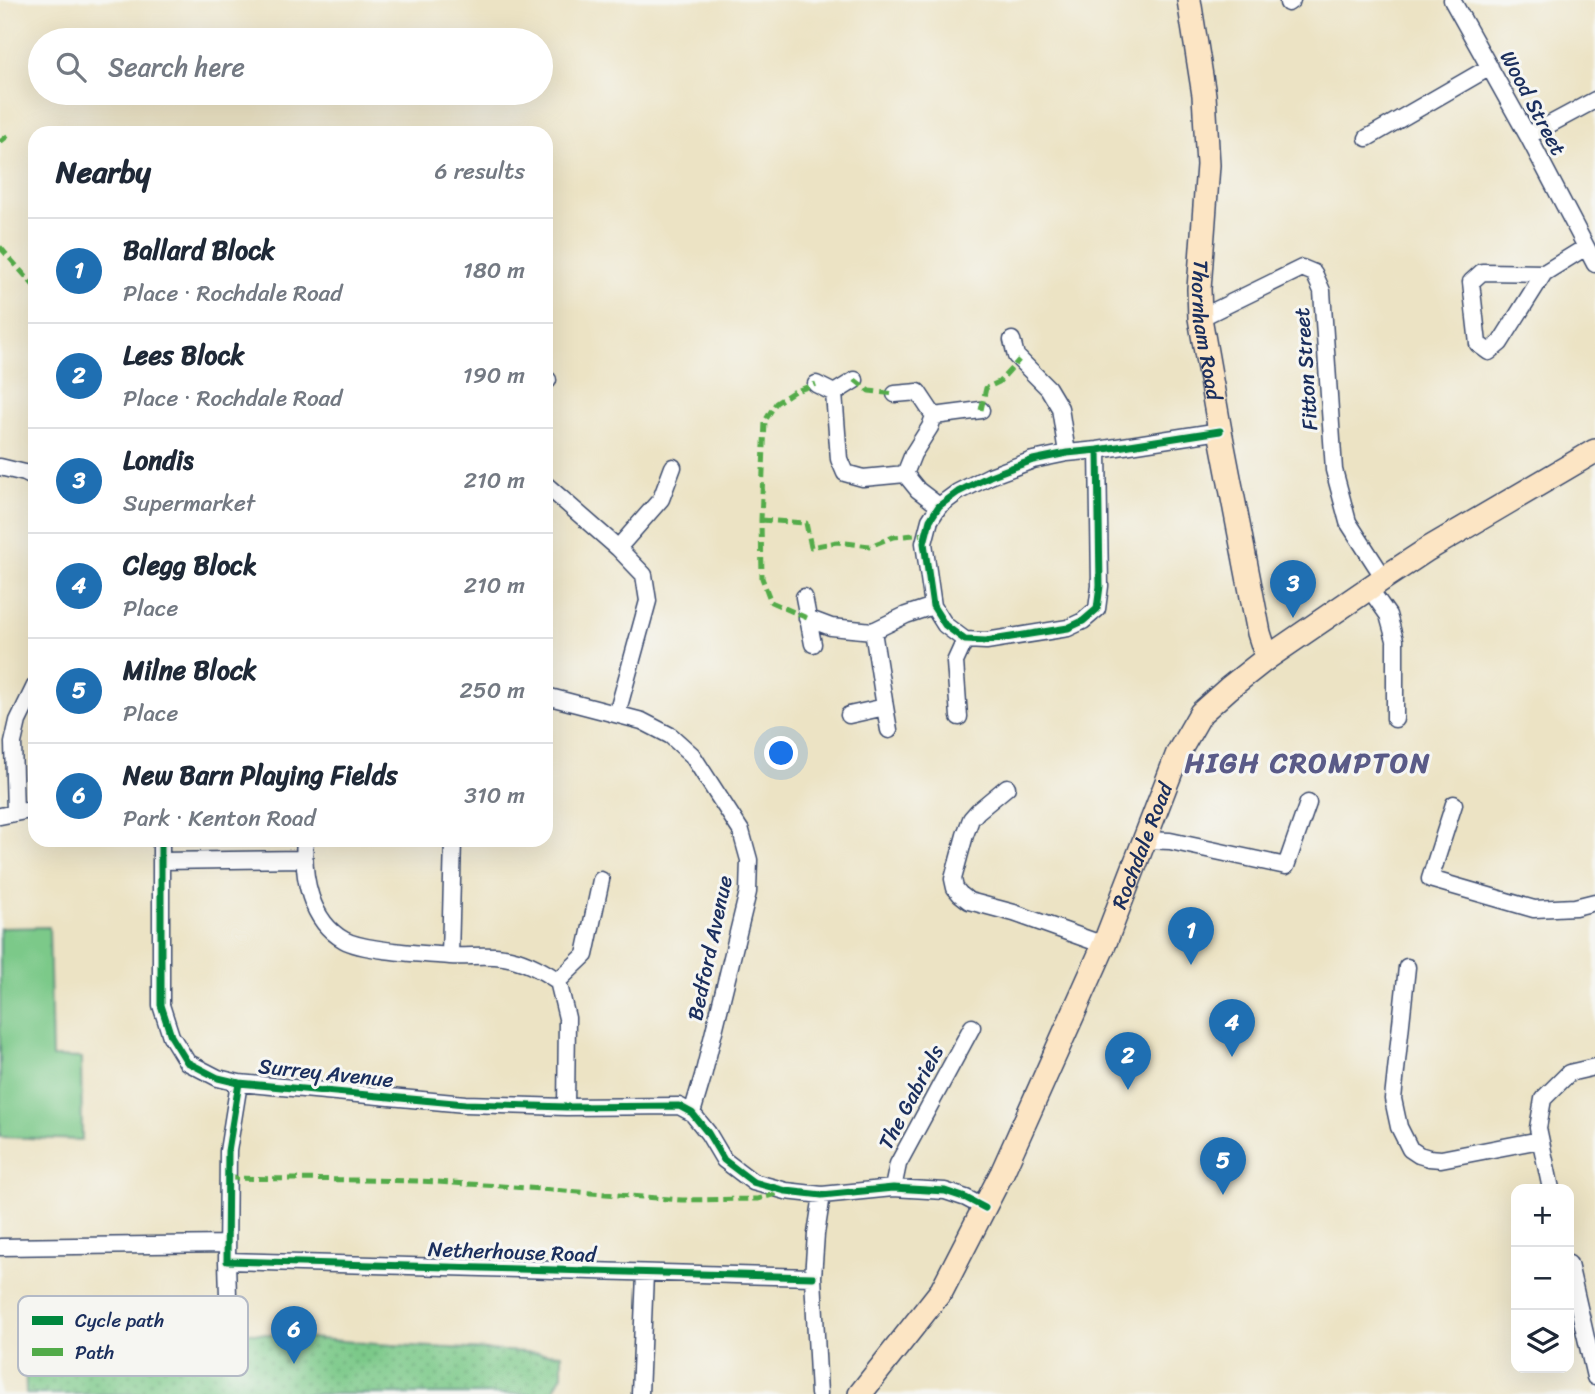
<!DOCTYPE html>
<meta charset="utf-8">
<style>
:root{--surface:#fff;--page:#f6f6f7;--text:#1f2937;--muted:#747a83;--line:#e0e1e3;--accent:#1f6fb2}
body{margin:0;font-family:Sriracha,sans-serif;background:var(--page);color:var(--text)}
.controls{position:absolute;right:21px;bottom:21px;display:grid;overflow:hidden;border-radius:14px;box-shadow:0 7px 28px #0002}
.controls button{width:63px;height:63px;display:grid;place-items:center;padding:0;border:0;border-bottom:2px solid var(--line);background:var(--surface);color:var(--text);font:35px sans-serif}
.you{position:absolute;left:782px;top:754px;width:24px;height:24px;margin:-18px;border:5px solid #fff;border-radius:50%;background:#1a73e8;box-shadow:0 0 0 10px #1a73e833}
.badge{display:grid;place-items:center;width:46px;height:46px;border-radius:50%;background:var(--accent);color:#fff;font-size:23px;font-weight:700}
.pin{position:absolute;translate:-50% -58px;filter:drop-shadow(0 2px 4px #0008)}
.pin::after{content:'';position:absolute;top:37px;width:24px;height:21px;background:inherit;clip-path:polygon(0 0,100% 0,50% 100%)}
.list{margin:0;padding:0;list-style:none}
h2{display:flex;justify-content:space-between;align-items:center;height:91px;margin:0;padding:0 28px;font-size:30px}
h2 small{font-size:23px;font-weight:400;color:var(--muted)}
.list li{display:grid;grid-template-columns:46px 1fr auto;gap:21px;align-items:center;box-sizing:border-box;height:105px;padding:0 28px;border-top:2px solid var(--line)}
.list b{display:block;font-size:26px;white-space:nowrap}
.list p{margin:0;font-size:23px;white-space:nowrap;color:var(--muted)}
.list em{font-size:23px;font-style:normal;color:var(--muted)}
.icon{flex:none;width:38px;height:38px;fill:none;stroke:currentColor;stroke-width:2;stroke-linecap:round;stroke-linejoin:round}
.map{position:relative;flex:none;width:1595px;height:1394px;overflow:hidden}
.search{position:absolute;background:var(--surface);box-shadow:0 7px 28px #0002;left:28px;top:28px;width:525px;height:77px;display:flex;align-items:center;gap:18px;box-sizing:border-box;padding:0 24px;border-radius:38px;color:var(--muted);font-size:26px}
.panel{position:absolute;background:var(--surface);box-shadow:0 7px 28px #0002;left:28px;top:126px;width:525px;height:721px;border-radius:21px}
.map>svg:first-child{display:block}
</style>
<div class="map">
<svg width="1595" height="1394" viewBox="0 0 1595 1394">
<defs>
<pattern id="park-dots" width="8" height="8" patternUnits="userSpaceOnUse" patternTransform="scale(1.75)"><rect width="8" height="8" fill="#7bc989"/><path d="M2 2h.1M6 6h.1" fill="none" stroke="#64a473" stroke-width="1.8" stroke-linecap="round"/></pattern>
</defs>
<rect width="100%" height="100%" fill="#f6f6f2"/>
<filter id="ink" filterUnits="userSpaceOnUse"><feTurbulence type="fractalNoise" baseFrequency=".0143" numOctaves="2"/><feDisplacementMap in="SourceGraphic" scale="14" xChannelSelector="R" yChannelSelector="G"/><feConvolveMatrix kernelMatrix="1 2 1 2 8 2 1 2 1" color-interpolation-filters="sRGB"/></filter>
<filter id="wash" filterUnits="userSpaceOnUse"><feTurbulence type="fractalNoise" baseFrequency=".00686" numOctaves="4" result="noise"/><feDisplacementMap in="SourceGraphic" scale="28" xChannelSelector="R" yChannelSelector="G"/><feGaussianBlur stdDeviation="1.57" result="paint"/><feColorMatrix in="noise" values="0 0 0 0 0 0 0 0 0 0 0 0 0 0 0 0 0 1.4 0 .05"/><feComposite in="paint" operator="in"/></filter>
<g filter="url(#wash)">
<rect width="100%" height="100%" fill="#ece3c4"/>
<path fill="#7bc989" stroke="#4b7c74" stroke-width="2" d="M 49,927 L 52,1057 L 81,1058 L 82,1140 L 0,1137 L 0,928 Z"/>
<path fill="url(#park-dots)" stroke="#4b7c74" stroke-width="2" d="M 217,1332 L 244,1332 L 376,1344 L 562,1354 L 562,1375 L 555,1387 L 555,1394 L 26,1394 L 25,1348 L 78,1347 Z"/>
</g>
<g filter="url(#ink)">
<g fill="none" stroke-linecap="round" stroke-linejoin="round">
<g stroke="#3a4a6d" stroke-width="19">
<path id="street" d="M 1452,0 L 1528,136 L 1595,264
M 1288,3 L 1292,0
M 1528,136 L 1595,100
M 1367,138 L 1490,67
M 1544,273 L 1500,343 L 1489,352 L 1478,344 L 1471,282 L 1482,272 L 1544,273 L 1586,247
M 1200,318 L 1302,268 L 1314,273 L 1322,291 L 1334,470 L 1348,522 L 1384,578
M 1012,340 L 1016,356 L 1048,388 L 1060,408 L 1067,453
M 546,382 L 548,380
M 816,384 L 834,393 L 839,459 L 845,473 L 863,478 L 905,474 L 918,490 L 939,506
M 834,393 L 855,380
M 895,394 L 918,392 L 934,416
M 1098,450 L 1100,586 L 1097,609 L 1083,621 L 1068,628 L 986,641 L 965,640 L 945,625 L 933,606 L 924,543 L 930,520 L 939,506 L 958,492 L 990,476 L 1033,460 L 1067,453 L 1098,450 L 1220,431
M 0,467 L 25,473 L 35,478
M 905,474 L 913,454 L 930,427 L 934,416 L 981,410
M 546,485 L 618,548 L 644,575 L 648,601 L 617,714
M 618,548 L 661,499 L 673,467
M 1369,588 L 1388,615 L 1395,640 L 1395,719
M 804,597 L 813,644
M 807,618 L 831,627 L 873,631 L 906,615 L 933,606
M 873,631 L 885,707
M 546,696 L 642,721 L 671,736 L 692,755 L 741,831 L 749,860 L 748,892 L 703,1076 L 692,1113
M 849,715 L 885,707 L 889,730
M 959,717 L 955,662 L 965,640
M 1007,787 L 978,811 L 971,819 L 965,835 L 953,879 L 955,888 L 960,894 L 969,901 L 1014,913 L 1104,945
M 1454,804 L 1430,879 L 1534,909 L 1575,907 L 1595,902
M 15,812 L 13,743 L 18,721 L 35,686
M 0,816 L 35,809
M 161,840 L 161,1005 L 171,1036 L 187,1062 L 218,1078 L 239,1083 L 465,1104 L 566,1107 L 679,1106 L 692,1113 L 708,1133 L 724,1160 L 753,1182 L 786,1191 L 822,1195 L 893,1188 L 945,1191 L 966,1198 L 985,1208
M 305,840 C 302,876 310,921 344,940 C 363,951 426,954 450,956 C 468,957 487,954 504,957 C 524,960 542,970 558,981 L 567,1018 L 566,1107
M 1144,840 L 1170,841 L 1286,866 L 1308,803
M 161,861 L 303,859
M 450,956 L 453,840
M 1407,967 L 1393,1099 L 1399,1127 L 1410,1149 L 1419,1155 L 1429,1158 L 1441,1159 L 1540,1140
M 558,981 L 585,955 L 601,880
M 239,1083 L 228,1151 L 227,1261 L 813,1277
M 893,1188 L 898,1164 L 972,1027
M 1551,1189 L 1538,1128 L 1543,1099 L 1569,1073 L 1595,1067
M 0,1247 L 227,1244
M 227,1261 L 229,1332
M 1569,1264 L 1595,1377
M 640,1394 L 645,1274
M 819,1394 L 813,1277 L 816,1234 L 822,1195"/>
</g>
<g stroke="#3a4a6d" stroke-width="26">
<g id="secondary">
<path id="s1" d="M 1189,0 L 1204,95 L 1208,165 L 1199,289 L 1200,318 L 1220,431 L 1259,633 L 1267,658"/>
<path id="s2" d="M 860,1394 L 942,1290 L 1002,1173 L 1104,945 L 1178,753 L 1201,713 L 1229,688 L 1267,658 L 1384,578 L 1428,549 L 1595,451"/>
</g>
</g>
<use href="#street" stroke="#fff" stroke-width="16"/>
<use href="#secondary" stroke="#fce5c4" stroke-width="23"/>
<path stroke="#52ab49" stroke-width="5" stroke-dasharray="10 5" stroke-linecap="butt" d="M 0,142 L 10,134
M 0,247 L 35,287
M 855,380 L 869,391 L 895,394
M 981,410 L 986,388 L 999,382 L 1019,360
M 761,520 L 806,523 L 811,547 L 837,542 L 870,546 L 893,537 L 926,534
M 807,618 L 771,602 L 762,578 L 761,520 L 765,421 L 776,403 L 793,392 L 816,384
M 228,1178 L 420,1181 L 501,1186 L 682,1200 L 758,1199 L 783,1192
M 229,1332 L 229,1355"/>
<g stroke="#f6f6f2" stroke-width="11">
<path id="cycleway" d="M 1098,450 L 1100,586 L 1097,609 L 1083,621 L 1068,628 L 986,641 L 965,640 L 945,625 L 933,606 L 924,543 L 930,520 L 939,506 L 958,492 L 990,476 L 1033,460 L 1067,453 L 1098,450 L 1220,431
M 161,840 L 161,1005 L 171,1036 L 187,1062 L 218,1078 L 239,1083 L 465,1104 L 566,1107 L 679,1106 L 692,1113 L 708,1133 L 724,1160 L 753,1182 L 786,1191 L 822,1195 L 893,1188 L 945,1191 L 966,1198 L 985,1208
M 239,1083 L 228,1151 L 227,1261 L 813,1277"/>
</g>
<use href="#cycleway" stroke="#00873e" stroke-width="7"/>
</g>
</g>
<g text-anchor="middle" stroke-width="6" stroke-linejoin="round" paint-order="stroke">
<g font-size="21" fill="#1b2f5e" stroke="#f6f6f2">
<text transform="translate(1533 103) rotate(62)" y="7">Wood Street</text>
<text dy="7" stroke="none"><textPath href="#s1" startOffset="332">Thornham Road</textPath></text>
<text transform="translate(1306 369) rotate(-94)" y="7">Fitton Street</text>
<text dy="7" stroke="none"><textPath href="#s2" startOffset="620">Rochdale Road</textPath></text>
<text transform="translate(710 948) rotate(-78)" y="7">Bedford Avenue</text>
<text transform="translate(326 1073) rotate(6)" y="7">Surrey Avenue</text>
<text transform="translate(911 1097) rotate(-62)" y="7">The Gabriels</text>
<text transform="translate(512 1252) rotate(2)" y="7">Netherhouse Road</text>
</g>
<g font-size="28" font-weight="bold" letter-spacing="2" fill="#5a5b88" stroke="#f6f6f2">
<text x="1308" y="772">HIGH CROMPTON</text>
</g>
</g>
<rect x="18" y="1296" width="230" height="80" rx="10" fill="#f6f6f2" stroke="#b4bac6" stroke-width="2"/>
<rect x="32" y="1316" width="31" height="9" fill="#00873e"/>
<rect x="32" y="1348" width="31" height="8" fill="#52ab49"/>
<g font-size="19" fill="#1b2f5e">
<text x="75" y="1327">Cycle path</text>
<text x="75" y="1359">Path</text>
</g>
</svg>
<div class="controls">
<button>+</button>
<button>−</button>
<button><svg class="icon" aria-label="layers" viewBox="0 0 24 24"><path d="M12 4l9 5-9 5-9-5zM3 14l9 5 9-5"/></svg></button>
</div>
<div class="you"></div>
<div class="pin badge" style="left:1191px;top:965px">1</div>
<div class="pin badge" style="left:1128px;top:1090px">2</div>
<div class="pin badge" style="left:1293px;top:618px">3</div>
<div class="pin badge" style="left:1232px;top:1057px">4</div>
<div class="pin badge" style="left:1223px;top:1195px">5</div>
<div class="pin badge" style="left:294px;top:1364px">6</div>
<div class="search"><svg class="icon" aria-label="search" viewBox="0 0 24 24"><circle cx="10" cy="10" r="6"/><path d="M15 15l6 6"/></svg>Search here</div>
<section class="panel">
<h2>Nearby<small>6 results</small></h2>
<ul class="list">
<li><span class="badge">1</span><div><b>Ballard Block</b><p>Place · Rochdale Road</p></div><em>180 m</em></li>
<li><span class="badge">2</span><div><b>Lees Block</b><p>Place · Rochdale Road</p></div><em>190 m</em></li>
<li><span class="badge">3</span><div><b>Londis</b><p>Supermarket</p></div><em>210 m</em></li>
<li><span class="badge">4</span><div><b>Clegg Block</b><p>Place</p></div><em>210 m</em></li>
<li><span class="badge">5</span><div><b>Milne Block</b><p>Place</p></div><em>250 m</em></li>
<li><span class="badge">6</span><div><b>New Barn Playing Fields</b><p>Park · Kenton Road</p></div><em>310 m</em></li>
</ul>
</section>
</div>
